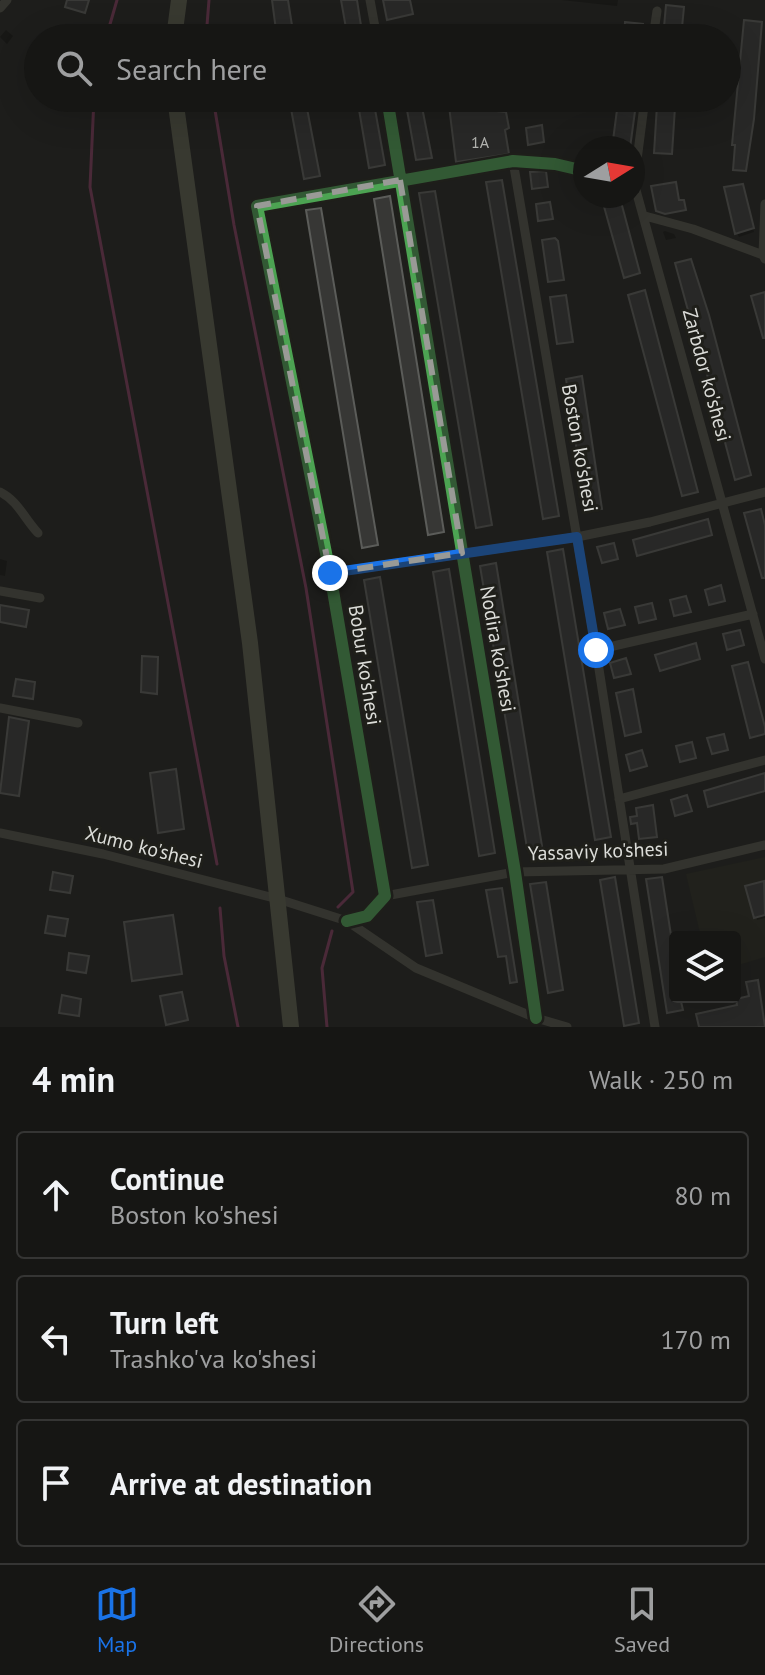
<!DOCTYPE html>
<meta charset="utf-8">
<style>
:root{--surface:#161614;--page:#1f1f1d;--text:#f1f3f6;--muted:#9e9fa0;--line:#353534;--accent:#1a73e8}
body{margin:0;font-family:"PT Sans",sans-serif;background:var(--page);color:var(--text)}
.controls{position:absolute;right:24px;bottom:24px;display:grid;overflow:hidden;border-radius:8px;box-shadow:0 8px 32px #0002}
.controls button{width:72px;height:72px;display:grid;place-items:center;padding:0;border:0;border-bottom:2px solid var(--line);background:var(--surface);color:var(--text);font:40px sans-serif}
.compass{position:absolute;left:573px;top:136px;width:72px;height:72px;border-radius:50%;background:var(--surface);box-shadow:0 8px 32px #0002;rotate:79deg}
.stop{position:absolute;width:24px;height:24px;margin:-18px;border:6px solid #1a73e8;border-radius:50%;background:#fff}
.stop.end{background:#1a73e8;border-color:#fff;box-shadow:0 2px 8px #0008}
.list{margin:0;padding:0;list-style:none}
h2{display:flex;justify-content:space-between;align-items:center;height:104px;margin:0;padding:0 32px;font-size:34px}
h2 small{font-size:26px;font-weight:400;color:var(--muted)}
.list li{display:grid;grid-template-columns:52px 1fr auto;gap:24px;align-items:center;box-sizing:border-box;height:128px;margin:0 16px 16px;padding:0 16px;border:2px solid var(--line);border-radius:8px}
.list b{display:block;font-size:30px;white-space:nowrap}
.list p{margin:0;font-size:26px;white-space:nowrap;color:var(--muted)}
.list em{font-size:26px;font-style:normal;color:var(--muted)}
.icon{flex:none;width:44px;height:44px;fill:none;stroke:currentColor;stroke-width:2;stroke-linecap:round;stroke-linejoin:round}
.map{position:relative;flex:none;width:765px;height:1027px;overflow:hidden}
.search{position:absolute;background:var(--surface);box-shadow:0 8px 32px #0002;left:24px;right:24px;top:24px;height:88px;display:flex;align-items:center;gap:20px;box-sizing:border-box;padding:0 28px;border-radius:44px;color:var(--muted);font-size:30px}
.sheet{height:536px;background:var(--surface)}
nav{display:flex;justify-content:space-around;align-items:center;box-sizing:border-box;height:112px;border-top:2px solid var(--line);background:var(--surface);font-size:22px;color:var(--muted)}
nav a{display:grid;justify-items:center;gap:4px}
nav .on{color:var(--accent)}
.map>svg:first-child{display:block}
</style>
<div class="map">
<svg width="765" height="1027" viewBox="0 0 765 1027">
<rect width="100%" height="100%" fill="#1e1e1b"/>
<path fill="#26271d" d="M 765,857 L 765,957 L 735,966 L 735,937 L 701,937 L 686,874 Z"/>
<path fill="#0007" d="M 561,0 L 618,0 L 617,6 Z
M 6,30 L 13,36 L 7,44 L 0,37 Z
M 619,98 L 635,98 L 630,148 L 614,148 Z
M 584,181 L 585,181 L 585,195 L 581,193 Z
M 742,186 L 754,232 L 739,237 L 737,233 Z
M 665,231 L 674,234 L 676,238 L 666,240 L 663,232 Z
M 0,559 L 7,561 L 5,576 L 0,575 Z
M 764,886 L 765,918 L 757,920 L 748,887 Z"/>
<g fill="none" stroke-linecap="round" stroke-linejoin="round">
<path stroke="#81395c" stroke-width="3" d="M 106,38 L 117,0
M 206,38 L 209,0
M 94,98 L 90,187 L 217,864
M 213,98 L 234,225 L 306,588 L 353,892 L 338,907
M 220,908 L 224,956 L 238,1027
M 327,1027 L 322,968 L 332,931"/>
</g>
<path fill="#373735" stroke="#5b5c59" stroke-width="2" d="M 67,0 L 89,0 L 85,13 L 65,7 Z
M 272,0 L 288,0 L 294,38 L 277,38 Z
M 341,0 L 357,0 L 362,32 L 347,34 Z
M 383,0 L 410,0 L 413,14 L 387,20 Z
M 666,5 L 684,7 L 681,38 L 663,38 Z
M 744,20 L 762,22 L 754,119 L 746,171 L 733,170 L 735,145 L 732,145 Z
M 625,22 L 643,24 L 642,38 L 624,38 Z
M 289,98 L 305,98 L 320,176 L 304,179 Z
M 357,98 L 373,98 L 385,165 L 369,168 Z
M 618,102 L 636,104 L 630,148 L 612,148 Z
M 657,105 L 675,107 L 672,154 L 654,153 Z
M 449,106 L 506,112 L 509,128 L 505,130 L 509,154 L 456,162 Z
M 422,107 L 432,158 L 416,160 L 407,110 Z
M 542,125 L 544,142 L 528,145 L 526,128 Z
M 546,171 L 548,187 L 532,189 L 530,172 Z
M 502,180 L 559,516 L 543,519 L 486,182 Z
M 676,182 L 679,200 L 684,200 L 686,210 L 665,214 L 656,211 L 651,186 Z
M 743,184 L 754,228 L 735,234 L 724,187 Z
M 435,191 L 492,525 L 476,528 L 419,193 Z
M 390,196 L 444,532 L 428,535 L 374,199 Z
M 620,198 L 640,273 L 624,278 L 603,203 Z
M 550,202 L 553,219 L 538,221 L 536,204 Z
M 321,208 L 378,545 L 362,548 L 306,210 Z
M 555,238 L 558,241 L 564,280 L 548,282 L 542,240 Z
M 691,259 L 709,315 L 751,475 L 735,480 L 691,314 L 689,314 L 675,263 Z
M 645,290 L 698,492 L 682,496 L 628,295 Z
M 765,292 L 765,338 L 763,338 L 751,296 Z
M 566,295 L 573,342 L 557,344 L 550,297 Z
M 582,376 L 602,509 L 586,511 L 566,379 Z
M 761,509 L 765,525 L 765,578 L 762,578 L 744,513 Z
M 708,519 L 712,535 L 637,556 L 633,540 Z
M 614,543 L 618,559 L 602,563 L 597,547 Z
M 563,549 L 611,837 L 595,840 L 547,552 Z
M 496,563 L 542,846 L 527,848 L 480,566 Z
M 449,569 L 495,853 L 479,856 L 433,572 Z
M 380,577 L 428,865 L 412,868 L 364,580 Z
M 721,585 L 725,601 L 709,605 L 705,590 Z
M 686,596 L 691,612 L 674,616 L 670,600 Z
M 652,603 L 656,619 L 639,623 L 635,607 Z
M 0,605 L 29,610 L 26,627 L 0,622 Z
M 620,609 L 625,625 L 608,629 L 604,613 Z
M 740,630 L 744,645 L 727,650 L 723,634 Z
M 696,643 L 700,659 L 660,671 L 655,655 Z
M 142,656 L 158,657 L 157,694 L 141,692 Z
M 626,658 L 631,674 L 614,678 L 610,663 Z
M 748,662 L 765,727 L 765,734 L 750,738 L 732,666 Z
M 16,679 L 35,682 L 33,699 L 13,696 Z
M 633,689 L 641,732 L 625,736 L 616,693 Z
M 9,717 L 29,721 L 19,796 L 0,793 Z
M 724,734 L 728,750 L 712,754 L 707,738 Z
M 692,742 L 696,758 L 680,762 L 676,746 Z
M 642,750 L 647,766 L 630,771 L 626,755 Z
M 176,769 L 184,829 L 158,833 L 150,773 Z
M 765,773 L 765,791 L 708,807 L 704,791 Z
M 687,795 L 692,811 L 675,816 L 671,800 Z
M 653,805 L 657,837 L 639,839 L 637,823 L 631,824 L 630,817 L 637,816 L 636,808 Z
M 53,872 L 73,876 L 70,893 L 50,890 Z
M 615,877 L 639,1023 L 624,1026 L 600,880 Z
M 662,877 L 675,961 L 675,997 L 680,997 L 683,1010 L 667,1013 L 646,879 Z
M 764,881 L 765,915 L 754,918 L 745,886 Z
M 546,882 L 563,990 L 548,993 L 530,884 Z
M 502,888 L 517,982 L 510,983 L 506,956 L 498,957 L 486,890 Z
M 433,900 L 442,953 L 426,956 L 417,902 Z
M 173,915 L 182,974 L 132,981 L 124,922 Z
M 48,916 L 68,919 L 65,936 L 45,933 Z
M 69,953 L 89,956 L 86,973 L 67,970 Z
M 758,980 L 765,1027 L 699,1027 L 696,1014 L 737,1005 L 736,999 L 749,996 L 746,982 Z
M 182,992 L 188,1020 L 166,1025 L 160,996 Z
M 62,995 L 81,999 L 79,1016 L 59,1013 Z"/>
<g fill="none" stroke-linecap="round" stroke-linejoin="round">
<path stroke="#4f4f45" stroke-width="9" d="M 370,0 L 377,38
M 0,8 L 7,0
M 653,38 L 657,11
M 387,98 L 515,872 L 536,1018
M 645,98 L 634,183 L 765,659
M 513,161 L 596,650 L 655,1027
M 765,204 L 763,255 L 765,259
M 645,216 L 693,229 L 763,255
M 0,492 C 18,501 24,518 38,533
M 330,573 L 577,537 L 650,522 L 765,492
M 0,591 L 40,598
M 596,650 L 753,614
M 0,708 L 78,723
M 619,799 L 765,760
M 0,833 L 103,854 L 278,899 L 347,921 L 416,968 L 536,1018 L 567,1027
M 385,896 L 515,872 L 664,869 L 765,845
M 347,921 L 367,916 L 385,896 L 330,573 L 257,206 L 513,161 L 555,164 L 585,171"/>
<path stroke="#5a5c4b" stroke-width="16" d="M 174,38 L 179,0
M 175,98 L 250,643 L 291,1027"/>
<g stroke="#1f1f1a" stroke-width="17">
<path id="cycleway" d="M 387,98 L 515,872 L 536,1018
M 347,921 L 367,916 L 385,896 L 330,573 L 257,206 L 513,161 L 555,164 L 585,171"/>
</g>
<use href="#cycleway" stroke="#4ca352" stroke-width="12"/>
</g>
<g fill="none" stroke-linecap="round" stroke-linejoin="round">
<path stroke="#1a73e8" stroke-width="10" d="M 330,573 L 577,537 L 596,650"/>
</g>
<path d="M0 0H765V1027H0ZM 400,180 L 462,553 L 330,573 L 257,206 Z" fill="#1e1e1b" fill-opacity=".55" fill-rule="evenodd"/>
<path fill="none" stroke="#999a96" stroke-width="6" stroke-dasharray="16 10" stroke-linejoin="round" d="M 400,180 L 462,553 L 330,573 L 257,206 Z"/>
<g text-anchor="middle" stroke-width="6" stroke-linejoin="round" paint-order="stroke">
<g font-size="16" fill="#b2b3af">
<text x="480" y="148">1A</text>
</g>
<g font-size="20" fill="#dbdcd8" stroke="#1f1f1a">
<text transform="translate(707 375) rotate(75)" y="7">Zarbdor ko'shesi</text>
<text transform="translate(580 448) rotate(80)" y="7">Boston ko'shesi</text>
<text transform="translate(498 649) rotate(80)" y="7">Nodira ko'shesi</text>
<text transform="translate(365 665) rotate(81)" y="7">Bobur ko'shesi</text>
<text transform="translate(144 847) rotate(14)" y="7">Xumo ko'shesi</text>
<text transform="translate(598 851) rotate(-2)" y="7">Yassaviy ko'shesi</text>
</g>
</g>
</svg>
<div class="controls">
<button><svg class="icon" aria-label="layers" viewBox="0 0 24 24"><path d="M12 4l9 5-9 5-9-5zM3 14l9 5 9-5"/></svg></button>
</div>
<svg class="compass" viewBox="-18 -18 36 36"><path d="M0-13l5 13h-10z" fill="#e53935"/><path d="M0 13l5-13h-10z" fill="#9e9fa0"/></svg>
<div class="stop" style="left:596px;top:650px"></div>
<div class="stop end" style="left:330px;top:573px"></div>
<div class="search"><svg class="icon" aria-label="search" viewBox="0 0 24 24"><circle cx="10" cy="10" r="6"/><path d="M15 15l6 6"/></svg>Search here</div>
</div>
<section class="sheet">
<h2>4 min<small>Walk · 250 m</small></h2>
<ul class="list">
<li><svg class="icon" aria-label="ahead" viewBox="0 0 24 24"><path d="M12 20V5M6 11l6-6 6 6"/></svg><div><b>Continue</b><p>Boston ko'shesi</p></div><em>80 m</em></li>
<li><svg class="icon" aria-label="left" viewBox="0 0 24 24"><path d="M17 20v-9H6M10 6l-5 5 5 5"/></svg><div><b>Turn left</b><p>Trashko'va ko'shesi</p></div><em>170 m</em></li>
<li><svg class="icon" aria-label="arrive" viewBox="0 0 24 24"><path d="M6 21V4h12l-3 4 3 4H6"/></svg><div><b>Arrive at destination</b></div></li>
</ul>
</section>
<nav>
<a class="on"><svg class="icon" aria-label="map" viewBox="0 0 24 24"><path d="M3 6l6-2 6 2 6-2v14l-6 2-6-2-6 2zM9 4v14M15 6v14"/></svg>Map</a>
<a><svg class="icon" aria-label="directions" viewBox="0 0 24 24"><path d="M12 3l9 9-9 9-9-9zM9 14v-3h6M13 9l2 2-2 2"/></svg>Directions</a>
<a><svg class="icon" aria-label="saved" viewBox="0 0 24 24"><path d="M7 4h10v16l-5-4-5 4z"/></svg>Saved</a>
</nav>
